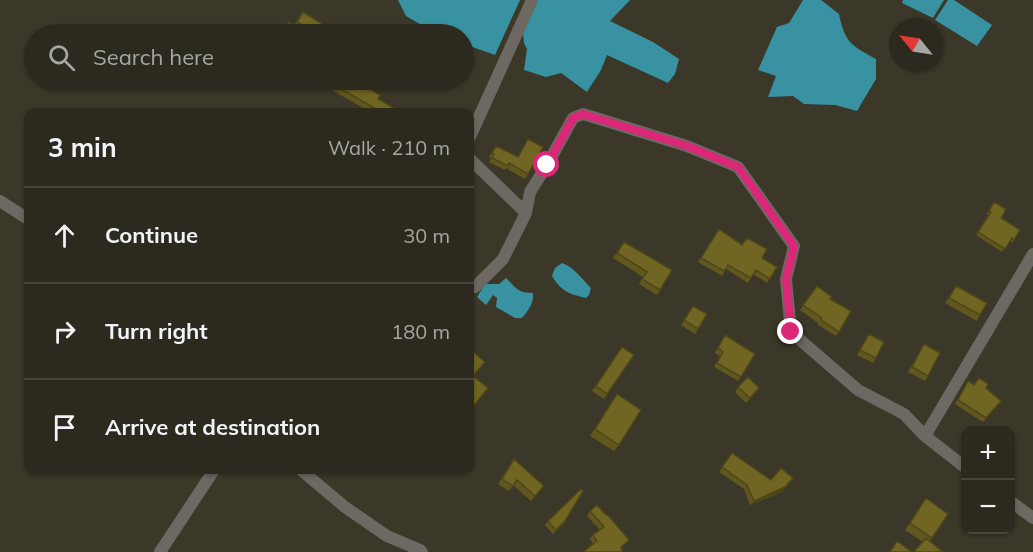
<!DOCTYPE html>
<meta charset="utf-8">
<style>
:root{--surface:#2c2a1f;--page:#343228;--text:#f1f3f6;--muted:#a6a7a4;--line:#48463d}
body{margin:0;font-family:Mulish,sans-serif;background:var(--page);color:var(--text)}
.controls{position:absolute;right:18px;bottom:18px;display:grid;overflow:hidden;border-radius:12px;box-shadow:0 2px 4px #0004}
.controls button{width:54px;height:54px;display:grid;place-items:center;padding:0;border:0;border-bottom:2px solid var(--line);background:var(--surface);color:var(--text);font:30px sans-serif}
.compass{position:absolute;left:889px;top:18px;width:54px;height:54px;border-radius:50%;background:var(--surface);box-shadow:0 2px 4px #0004;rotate:300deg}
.stop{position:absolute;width:18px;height:18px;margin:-14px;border:4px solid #db2777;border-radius:50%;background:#fff}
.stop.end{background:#db2777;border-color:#fff;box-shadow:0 2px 6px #0008}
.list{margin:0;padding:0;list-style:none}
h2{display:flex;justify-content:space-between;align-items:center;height:78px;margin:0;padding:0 24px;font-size:26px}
h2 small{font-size:20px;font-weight:400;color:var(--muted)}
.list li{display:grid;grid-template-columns:39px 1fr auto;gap:18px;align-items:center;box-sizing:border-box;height:96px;padding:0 24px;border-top:2px solid var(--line)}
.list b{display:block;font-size:22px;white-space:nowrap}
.list em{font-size:20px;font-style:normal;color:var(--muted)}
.icon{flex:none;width:33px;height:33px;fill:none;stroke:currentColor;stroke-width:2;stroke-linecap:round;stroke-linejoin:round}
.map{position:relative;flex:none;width:1033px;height:552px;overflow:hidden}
.search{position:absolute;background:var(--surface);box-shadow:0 2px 4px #0004;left:24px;top:24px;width:450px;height:66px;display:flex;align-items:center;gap:15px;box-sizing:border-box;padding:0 21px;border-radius:33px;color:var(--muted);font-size:22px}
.panel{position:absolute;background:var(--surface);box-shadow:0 2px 4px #0004;left:24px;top:108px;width:450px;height:366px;border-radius:12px}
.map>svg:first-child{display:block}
</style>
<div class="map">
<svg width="1033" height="552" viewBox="0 0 1033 552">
<rect width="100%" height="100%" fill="#3b3829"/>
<path fill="#3892a2" d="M 398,0 L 520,0 L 495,55 L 464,44 L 464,34 L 437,34 L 406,16 Z
M 532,0 L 630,0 L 610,21 L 653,42 L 679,59 L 675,74 L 668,83 L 607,55 L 601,70 L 587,92 L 561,73 L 546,77 L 524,70 L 527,49 L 524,43 L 522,24 Z
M 803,0 L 821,0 L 839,14 C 845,43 851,45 876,59 L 876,79 L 857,111 L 835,105 L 804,104 L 793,96 L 768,97 L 776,76 L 758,70 L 777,27 L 789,23 Z
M 903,0 L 944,0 L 933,18 L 902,3 Z
M 948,0 L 954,0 L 992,25 L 977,46 L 935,20 Z
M 562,263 C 575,268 581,278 591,288 L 589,295 L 586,298 C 569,294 561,291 552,276 L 555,268 Z
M 506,278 C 516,288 518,293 533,293 C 534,303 528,311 522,318 L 515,318 L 496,307 L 497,298 L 493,295 L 486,305 L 477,297 L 485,284 L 499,284 Z"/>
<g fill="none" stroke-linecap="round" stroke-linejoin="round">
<path stroke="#6d6962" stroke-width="12" d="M 470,137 L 532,0
M 470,159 L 526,213 L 503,259 L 475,287 L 470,284
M 0,201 L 28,219
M 526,213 L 530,192 L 547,165 L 573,118 L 583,114 L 687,146 L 738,167 L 794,246 L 786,279 L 791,332 L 858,390 L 904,414 L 925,436
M 966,468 L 925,436 L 1033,254
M 301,470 L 345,507 L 387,536 L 420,550 L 422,552
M 1010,501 L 1033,518
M 160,552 L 214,470"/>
</g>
<path fill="#60571e" d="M 303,12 L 318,34 L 306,34 L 297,29 L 294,25 Z
M 336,80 L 366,87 L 378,99 L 401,112 L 370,112 L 330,89 Z
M 496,146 L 528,174 L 525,179 L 506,168 L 505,170 L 489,162 L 491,158 L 489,157 Z
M 994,202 L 1001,218 L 1020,230 L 1012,243 L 1009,241 L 1002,252 L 976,235 L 988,215 L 987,214 Z
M 719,229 L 777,267 L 767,283 L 753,274 L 748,283 L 726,269 L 722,276 L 698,262 Z
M 624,242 L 672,270 L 657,295 L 639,284 L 643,277 L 613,258 Z
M 817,286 L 830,299 L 839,332 L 836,336 L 818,325 L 818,323 L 800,310 Z
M 956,286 L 980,315 L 977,321 L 945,303 Z
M 693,306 L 707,314 L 695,334 L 681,325 Z
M 869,334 L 876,358 L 873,363 L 857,355 Z
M 725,335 L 741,377 L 738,381 L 714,367 L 720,356 L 715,353 Z
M 924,344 L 928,376 L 925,381 L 908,372 Z
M 622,347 L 634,355 L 604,399 L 592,391 Z
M 968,381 L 974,385 L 986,388 L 1001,401 L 983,422 L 955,404 Z
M 738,387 L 759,388 L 746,403 L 735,392 Z
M 613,400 L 619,445 L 614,451 L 590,436 Z
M 732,453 L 771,480 L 793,478 L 782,492 L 750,505 L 744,489 L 719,472 Z
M 510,464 L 544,486 L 531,501 L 513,485 L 509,491 L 498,484 Z
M 926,498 L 948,514 L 930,541 L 923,542 L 905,530 Z
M 590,511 L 626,544 L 593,544 L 590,539 L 593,535 L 600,530 L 587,516 Z
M 548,521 L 565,521 L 553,534 L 545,525 Z"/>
<path fill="#4e4718" d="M 793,478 L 782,492 L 750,505 L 754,501 Z"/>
<path fill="#706523" stroke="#4e4718" stroke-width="1.5" d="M 303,12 L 324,25 L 318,34 L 297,22 Z
M 289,22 L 298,27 L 294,34 L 281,34 Z
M 337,80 L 370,80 L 366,87 L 380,95 L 378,99 L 401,112 L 381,112 L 334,85 Z
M 528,139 L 543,147 L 528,174 L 509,163 L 508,166 L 492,158 L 494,154 L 492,153 L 496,146 L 518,157 Z
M 994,202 L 1006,209 L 1001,218 L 1020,230 L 1014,240 L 1012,238 L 1005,249 L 978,232 L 991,212 L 989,211 Z
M 719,229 L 742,245 L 747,238 L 767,249 L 762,258 L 777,267 L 770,279 L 756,270 L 751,278 L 728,265 L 724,271 L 701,258 Z
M 624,242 L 672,270 L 660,290 L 642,279 L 647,272 L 617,253 Z
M 817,286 L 832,297 L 830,299 L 851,311 L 839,332 L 821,320 L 822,318 L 803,305 Z
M 956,286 L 987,303 L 980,315 L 949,298 Z
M 693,306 L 707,314 L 698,329 L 684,320 Z
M 869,334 L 884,342 L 876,358 L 860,350 Z
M 725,335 L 755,354 L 741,377 L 717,363 L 723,352 L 718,348 Z
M 924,344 L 940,353 L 928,376 L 912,367 Z
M 622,347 L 634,355 L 607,394 L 596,386 Z
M 470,349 L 485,362 L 473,376 L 488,388 L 472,408 L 470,406 Z
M 748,377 L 759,388 L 750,398 L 738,387 Z
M 979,378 L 988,384 L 986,388 L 1001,401 L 986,418 L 958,400 L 968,381 L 974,385 Z
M 617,394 L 641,410 L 619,445 L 595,429 Z
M 732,453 L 771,480 L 781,468 L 793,478 L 785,487 L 754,501 L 747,485 L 722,467 Z
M 514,459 L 544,486 L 535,496 L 517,480 L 513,486 L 502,479 Z
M 581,489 L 583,491 L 565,521 L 556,530 L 548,521 Z
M 926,498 L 948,514 L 932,538 L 910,523 Z
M 597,505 L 606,515 L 607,514 L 629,540 L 621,547 L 622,552 L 583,552 L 597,541 L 593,535 L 604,527 L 590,511 Z
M 926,538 L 943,552 L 914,552 Z
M 897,541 L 912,552 L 890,552 Z"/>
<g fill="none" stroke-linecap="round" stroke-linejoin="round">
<path stroke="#db2777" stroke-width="8" d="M 547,165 L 573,118 L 583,114 L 687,146 L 738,167 L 794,246 L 786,279 L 791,332"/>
</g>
</svg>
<div class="controls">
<button>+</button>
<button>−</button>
</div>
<svg class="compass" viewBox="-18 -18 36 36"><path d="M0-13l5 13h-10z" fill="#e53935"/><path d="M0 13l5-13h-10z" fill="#a6a7a4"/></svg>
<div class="stop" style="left:547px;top:165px"></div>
<div class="stop end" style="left:791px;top:332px"></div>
<div class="search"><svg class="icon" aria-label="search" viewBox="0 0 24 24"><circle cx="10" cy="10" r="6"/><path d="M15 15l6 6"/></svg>Search here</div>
<section class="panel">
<h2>3 min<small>Walk · 210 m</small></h2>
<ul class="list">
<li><svg class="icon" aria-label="ahead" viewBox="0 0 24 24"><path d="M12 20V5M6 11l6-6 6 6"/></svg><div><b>Continue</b></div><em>30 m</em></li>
<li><svg class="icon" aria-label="right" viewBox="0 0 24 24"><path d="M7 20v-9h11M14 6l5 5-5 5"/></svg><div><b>Turn right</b></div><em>180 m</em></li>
<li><svg class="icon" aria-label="arrive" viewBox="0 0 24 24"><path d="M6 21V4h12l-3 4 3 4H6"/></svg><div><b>Arrive at destination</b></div></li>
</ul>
</section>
</div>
